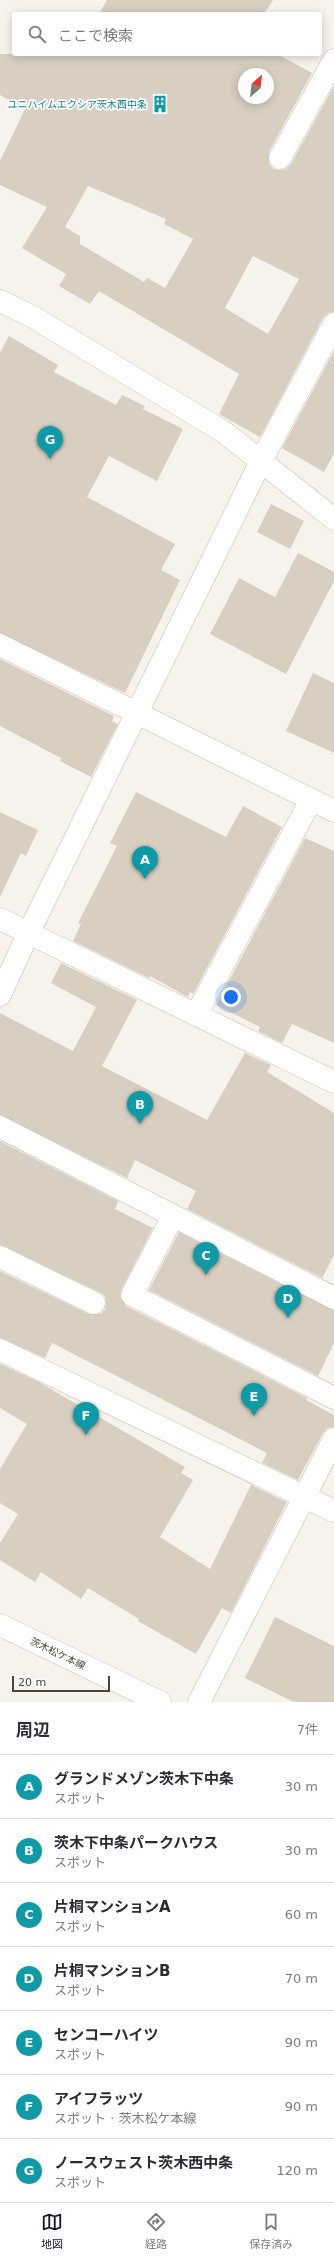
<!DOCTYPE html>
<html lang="ja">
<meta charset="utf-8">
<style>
:root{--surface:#fff;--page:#f7f7f7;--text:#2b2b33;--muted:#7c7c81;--line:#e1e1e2;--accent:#111827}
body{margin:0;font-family:"DejaVu Sans","Noto Sans JP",sans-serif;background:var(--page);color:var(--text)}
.compass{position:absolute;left:238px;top:68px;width:36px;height:36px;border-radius:50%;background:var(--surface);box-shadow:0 2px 10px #0003;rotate:28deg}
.scale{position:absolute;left:12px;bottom:10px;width:98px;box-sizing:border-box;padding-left:4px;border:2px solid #4b4439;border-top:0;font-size:11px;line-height:14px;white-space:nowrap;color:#4b4439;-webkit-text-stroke:3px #fff;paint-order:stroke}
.you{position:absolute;left:231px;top:997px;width:14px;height:14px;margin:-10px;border:3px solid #fff;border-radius:50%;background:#1a73e8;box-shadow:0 0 0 6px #1a73e833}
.badge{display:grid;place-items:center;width:26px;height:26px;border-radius:50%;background:var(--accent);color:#fff;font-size:13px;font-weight:700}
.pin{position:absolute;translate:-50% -33px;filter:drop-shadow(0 1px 2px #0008)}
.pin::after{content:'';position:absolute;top:21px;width:14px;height:12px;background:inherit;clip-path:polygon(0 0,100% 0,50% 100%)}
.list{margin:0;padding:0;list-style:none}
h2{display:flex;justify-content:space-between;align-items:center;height:52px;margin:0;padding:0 16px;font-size:17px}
h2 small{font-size:13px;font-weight:400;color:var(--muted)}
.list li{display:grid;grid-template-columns:26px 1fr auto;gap:12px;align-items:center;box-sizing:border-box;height:64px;padding:0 16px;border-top:1px solid var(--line)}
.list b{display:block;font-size:15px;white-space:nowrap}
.list p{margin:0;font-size:13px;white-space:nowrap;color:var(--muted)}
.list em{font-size:13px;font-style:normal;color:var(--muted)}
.icon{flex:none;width:22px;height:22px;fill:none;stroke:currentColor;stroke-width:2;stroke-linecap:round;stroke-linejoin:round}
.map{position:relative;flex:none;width:334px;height:1702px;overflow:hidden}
.search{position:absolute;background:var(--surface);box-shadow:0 2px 10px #0003;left:12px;right:12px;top:12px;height:44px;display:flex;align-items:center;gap:10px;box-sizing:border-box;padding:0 14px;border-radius:4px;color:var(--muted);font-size:15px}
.sheet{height:500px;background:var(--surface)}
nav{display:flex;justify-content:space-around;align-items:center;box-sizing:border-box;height:56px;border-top:1px solid var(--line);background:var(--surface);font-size:11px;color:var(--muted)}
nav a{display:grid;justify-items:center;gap:2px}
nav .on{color:var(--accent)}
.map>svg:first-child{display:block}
</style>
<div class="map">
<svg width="334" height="1702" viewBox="0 0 334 1702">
<rect width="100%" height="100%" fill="#f6f3ec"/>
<path fill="#d8cfc1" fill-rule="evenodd" d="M 107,0 L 273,0 L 264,14 L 99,14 Z
M 0,54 L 277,54 L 312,73 L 269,152 L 269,164 L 274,169 L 280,170 L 286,169 L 291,164 L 334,86 L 334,312 L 328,313 L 323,318 L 260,437 L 219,414 L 239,374 L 99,291 L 90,304 L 59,286 L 66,274 L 22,248 L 47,207 L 0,185 L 0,161 L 25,109 L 0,95 ZM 244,74 L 268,74 L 268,98 L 244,98 ZM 88,186 L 166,219 L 164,224 L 193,239 L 165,288 L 147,278 L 144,282 L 80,244 L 80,236 L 65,227 ZM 253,256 L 299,279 L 268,334 L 225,308 Z
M 9,336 L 58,365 L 54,372 L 116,405 L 122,395 L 145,406 L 143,409 L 183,429 L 157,481 L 109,456 L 87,497 L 175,544 L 161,570 L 180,580 L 125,693 L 0,633 L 0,353 Z
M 334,351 L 334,453 L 324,472 L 282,448 Z
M 271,504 L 304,521 L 290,549 L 257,532 Z
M 298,553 L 334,572 L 334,581 L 286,674 L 210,634 L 239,578 L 275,597 Z
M 0,659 L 114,716 L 112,721 L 118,724 L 91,777 L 60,761 L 61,758 L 0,726 Z
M 313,673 L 334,683 L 334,753 L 286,731 Z
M 136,792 L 226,837 L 243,806 L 282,827 L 193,994 L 190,992 L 188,997 L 150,976 L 149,978 L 73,941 L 81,924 L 78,923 L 117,846 L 110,843 Z
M 0,812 L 38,830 L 26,856 L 21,853 L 0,897 Z
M 305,838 L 334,851 L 334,1043 L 292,1024 L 282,1043 L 258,1031 L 260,1027 L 216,1005 Z
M 61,963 L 137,1000 L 102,1066 L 207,1120 L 245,1053 L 271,1065 L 267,1072 L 334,1113 L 334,1255 L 322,1278 L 187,1209 L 196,1191 L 135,1160 L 127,1178 L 0,1115 L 0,1013 L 73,1051 L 96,1007 L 51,983 Z
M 0,1141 L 118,1201 L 115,1209 L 153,1228 L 121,1290 L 120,1296 L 126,1306 L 307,1398 L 306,1400 L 334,1415 L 334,1427 L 328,1428 L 323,1433 L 298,1480 L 262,1463 L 267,1453 L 52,1343 L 45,1358 L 0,1338 L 0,1271 L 89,1314 L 101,1314 L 105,1309 L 106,1303 L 105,1296 L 99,1292 L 0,1245 Z
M 179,1232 L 334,1310 L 334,1343 L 318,1376 L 149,1290 Z
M 0,1364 L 37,1381 L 185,1467 L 181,1473 L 193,1480 L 160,1537 L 210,1569 L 251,1485 L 287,1502 L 231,1613 L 222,1608 L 196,1654 L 138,1621 L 139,1619 L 88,1588 L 81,1599 L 41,1572 L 35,1582 L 0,1560 L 0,1543 L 18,1514 L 0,1503 L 0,1469 L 27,1424 L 0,1408 Z
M 275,1617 L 334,1646 L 334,1702 L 294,1702 L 245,1678 Z"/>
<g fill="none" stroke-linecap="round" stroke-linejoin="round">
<g stroke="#c2bbae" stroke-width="23">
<path id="minor" d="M 280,158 L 334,60
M 0,301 L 33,317 L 224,432 L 334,519
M 0,645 L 334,811
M 0,919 L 334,1082
M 0,995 L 28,934 L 261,461 L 334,324
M 196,1015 L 311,800
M 0,1127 L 334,1298
M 173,1216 L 132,1295 L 334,1398
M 0,1257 L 94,1303
M 0,1350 L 334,1511
M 0,1625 L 160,1702
M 199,1702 L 334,1439"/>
</g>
<use href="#minor" stroke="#fff" stroke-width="22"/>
</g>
<defs>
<g id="building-bare" transform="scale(1.38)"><path d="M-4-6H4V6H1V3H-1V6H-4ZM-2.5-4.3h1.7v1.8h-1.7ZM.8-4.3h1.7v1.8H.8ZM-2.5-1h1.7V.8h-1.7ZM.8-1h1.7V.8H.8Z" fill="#0f9aa8" stroke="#fff" stroke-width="2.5" paint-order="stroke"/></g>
</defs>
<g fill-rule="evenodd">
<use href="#building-bare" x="160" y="104"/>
</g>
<g text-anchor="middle" stroke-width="3.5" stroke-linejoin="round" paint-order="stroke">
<g font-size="10" fill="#0d838f" stroke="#fff" text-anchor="end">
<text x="147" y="108">ユニハイムエクシア茨木西中条</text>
</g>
<g font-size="10" fill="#4b4439" stroke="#fff">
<text transform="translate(58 1653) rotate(26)" y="4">茨木松ケ本線</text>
</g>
</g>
</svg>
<svg class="compass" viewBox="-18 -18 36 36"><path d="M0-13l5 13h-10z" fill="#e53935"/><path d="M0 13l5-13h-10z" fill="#7c7c81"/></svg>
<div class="scale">20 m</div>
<div class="you"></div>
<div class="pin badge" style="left:145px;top:879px;background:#0f9aa8">A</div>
<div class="pin badge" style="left:140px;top:1124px;background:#0f9aa8">B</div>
<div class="pin badge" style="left:206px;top:1275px;background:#0f9aa8">C</div>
<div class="pin badge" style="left:288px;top:1318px;background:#0f9aa8">D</div>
<div class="pin badge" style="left:254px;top:1416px;background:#0f9aa8">E</div>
<div class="pin badge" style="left:86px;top:1435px;background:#0f9aa8">F</div>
<div class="pin badge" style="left:50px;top:459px;background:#0f9aa8">G</div>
<div class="search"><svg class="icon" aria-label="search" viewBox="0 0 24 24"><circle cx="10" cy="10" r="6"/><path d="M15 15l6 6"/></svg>ここで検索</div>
</div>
<section class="sheet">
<h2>周辺<small>7件</small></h2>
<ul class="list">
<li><span class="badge" style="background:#0f9aa8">A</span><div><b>グランドメゾン茨木下中条</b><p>スポット</p></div><em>30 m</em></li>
<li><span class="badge" style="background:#0f9aa8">B</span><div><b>茨木下中条パークハウス</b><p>スポット</p></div><em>30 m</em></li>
<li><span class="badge" style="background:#0f9aa8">C</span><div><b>片桐マンションA</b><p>スポット</p></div><em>60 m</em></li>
<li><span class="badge" style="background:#0f9aa8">D</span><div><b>片桐マンションB</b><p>スポット</p></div><em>70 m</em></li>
<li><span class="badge" style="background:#0f9aa8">E</span><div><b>センコーハイツ</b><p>スポット</p></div><em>90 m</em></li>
<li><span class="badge" style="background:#0f9aa8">F</span><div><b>アイフラッツ</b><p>スポット · 茨木松ケ本線</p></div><em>90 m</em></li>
<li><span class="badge" style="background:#0f9aa8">G</span><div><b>ノースウェスト茨木西中条</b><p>スポット</p></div><em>120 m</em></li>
</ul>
</section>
<nav>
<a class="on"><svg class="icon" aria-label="map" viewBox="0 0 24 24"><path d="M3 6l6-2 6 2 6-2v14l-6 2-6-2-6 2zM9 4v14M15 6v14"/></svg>地図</a>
<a><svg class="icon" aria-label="directions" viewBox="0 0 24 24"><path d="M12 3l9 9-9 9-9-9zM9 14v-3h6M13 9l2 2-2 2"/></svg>経路</a>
<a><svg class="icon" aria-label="saved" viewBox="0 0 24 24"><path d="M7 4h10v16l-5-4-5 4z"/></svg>保存済み</a>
</nav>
